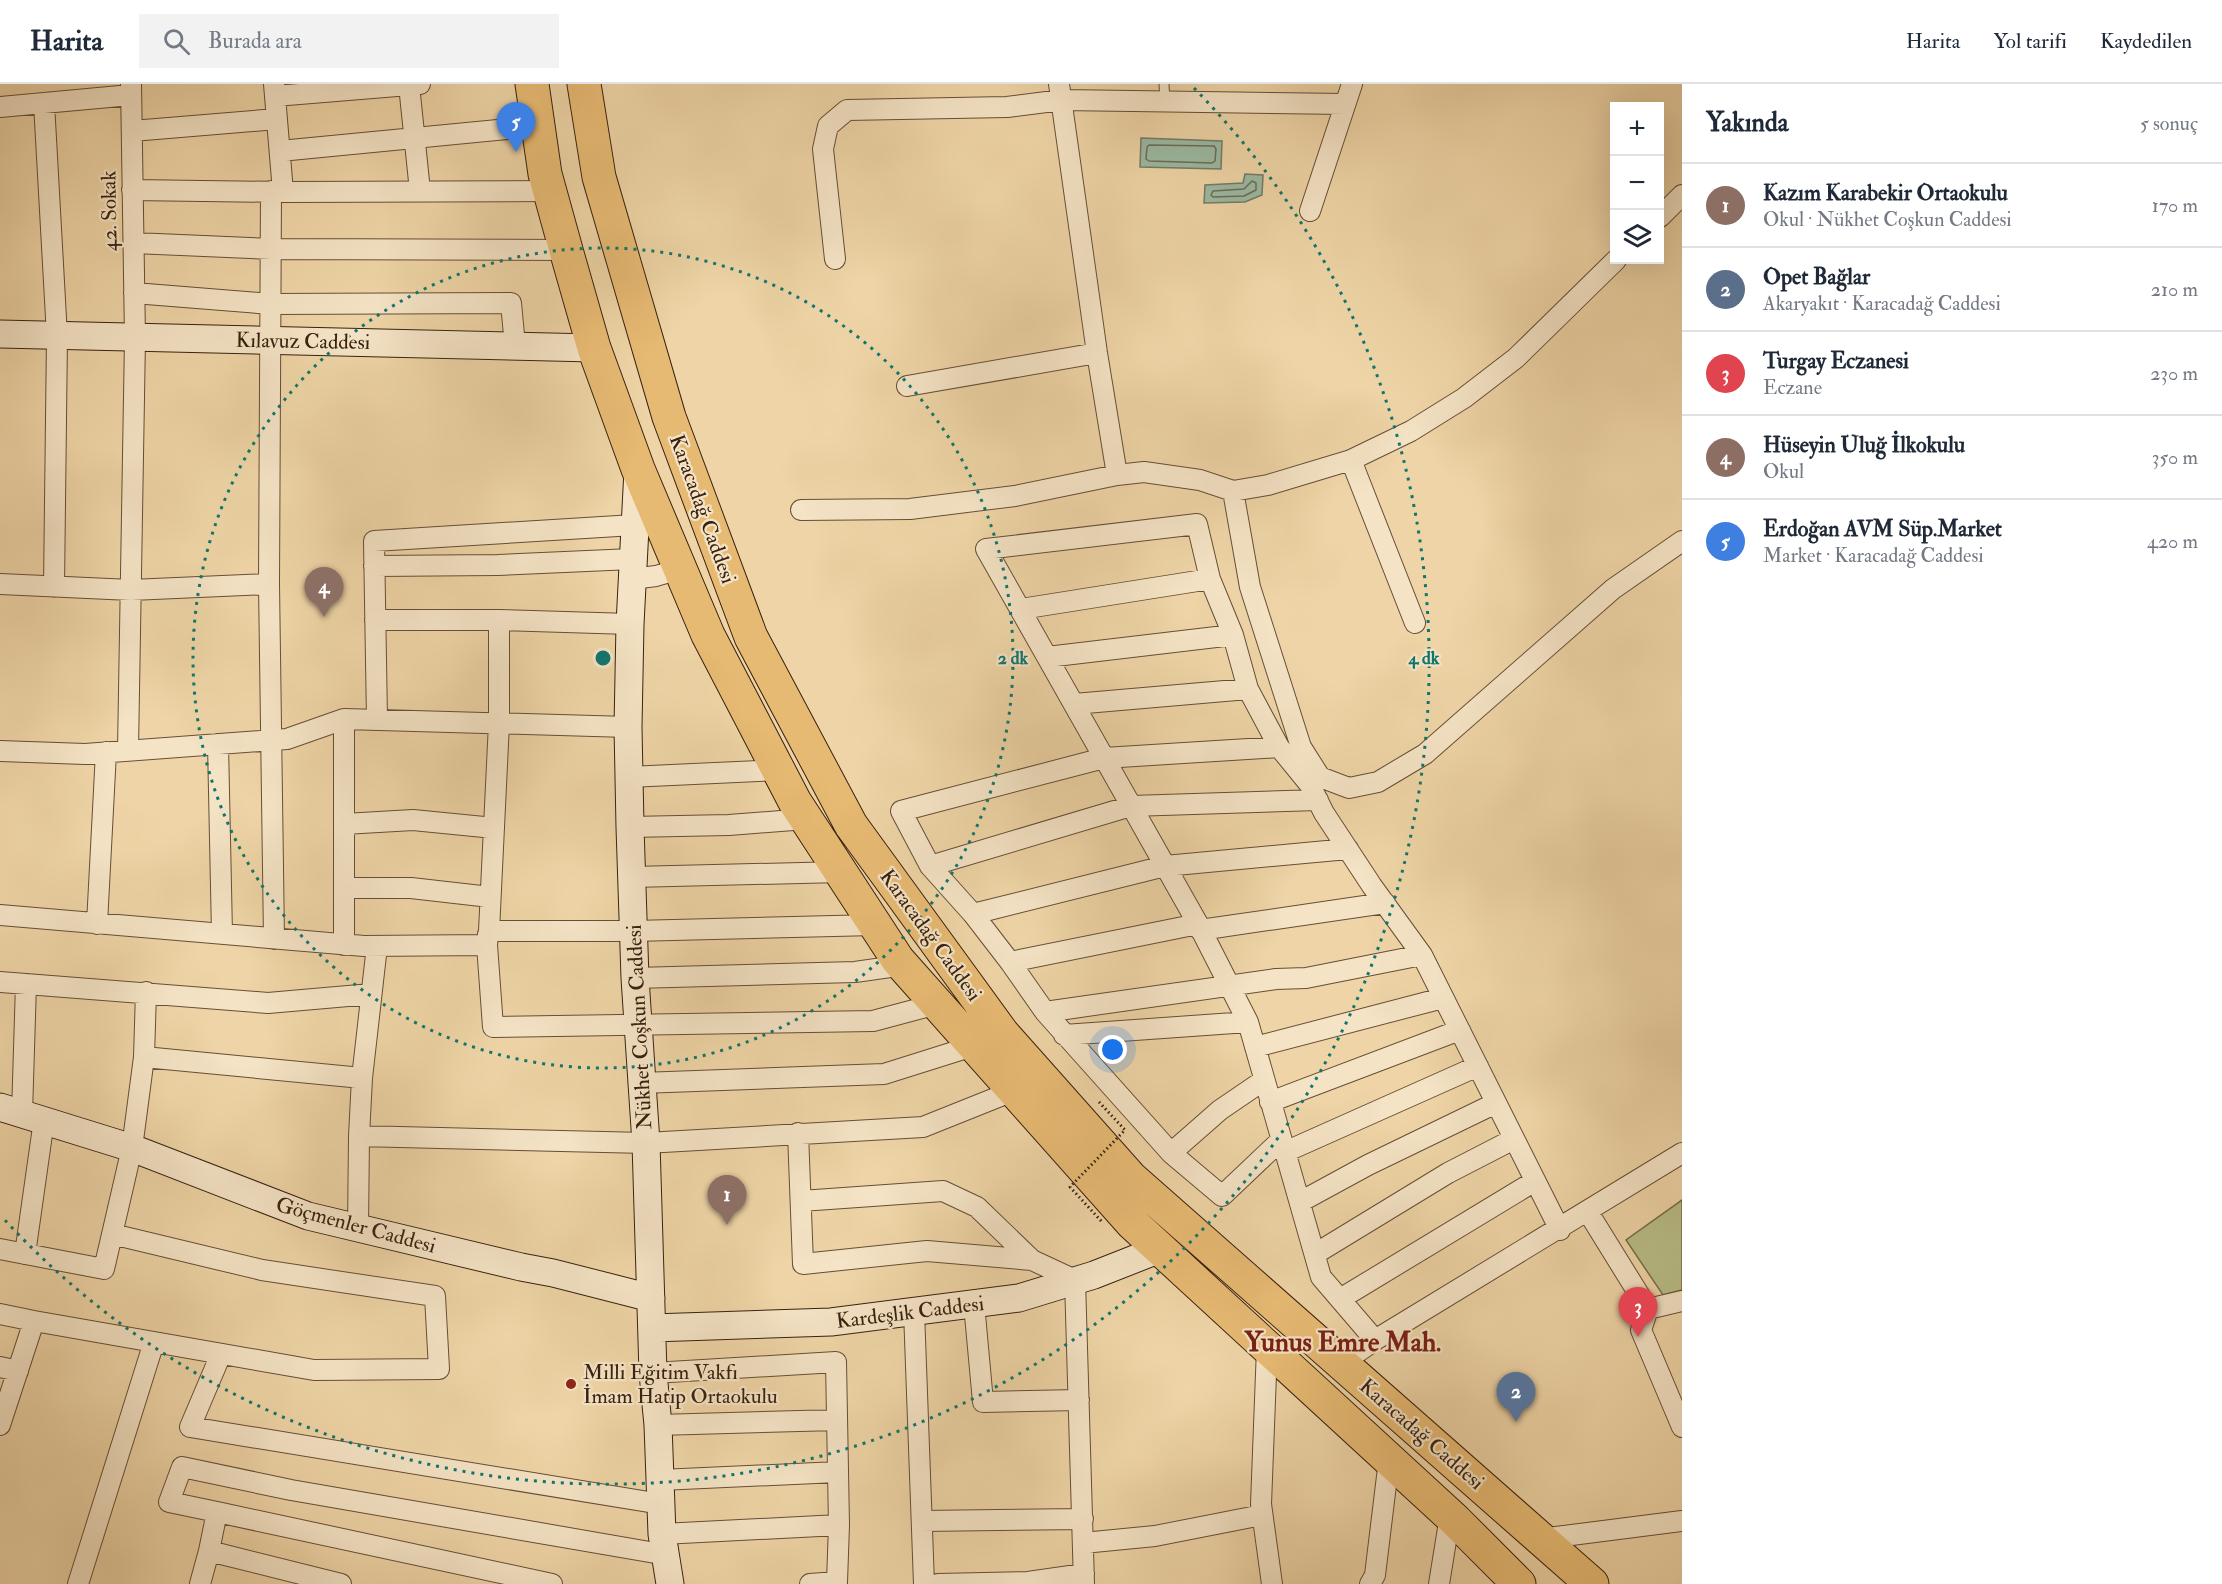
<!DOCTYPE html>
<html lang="tr">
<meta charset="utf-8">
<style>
:root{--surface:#fff;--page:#f2f2f3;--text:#1f2937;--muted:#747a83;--line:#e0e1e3;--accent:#8f2418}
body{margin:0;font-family:"IM FELL Double Pica",serif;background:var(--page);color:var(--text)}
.controls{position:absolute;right:18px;top:18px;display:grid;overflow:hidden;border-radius:0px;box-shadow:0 6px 24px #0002}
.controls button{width:54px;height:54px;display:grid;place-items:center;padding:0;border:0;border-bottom:2px solid var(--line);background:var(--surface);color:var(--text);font:30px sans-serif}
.you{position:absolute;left:1113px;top:966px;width:21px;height:21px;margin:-15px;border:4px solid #fff;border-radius:50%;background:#1a73e8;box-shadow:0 0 0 9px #1a73e833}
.badge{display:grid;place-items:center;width:39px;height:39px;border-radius:50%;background:var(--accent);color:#fff;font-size:20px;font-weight:700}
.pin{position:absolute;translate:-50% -50px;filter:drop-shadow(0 2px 3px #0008)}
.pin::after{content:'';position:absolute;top:32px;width:21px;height:18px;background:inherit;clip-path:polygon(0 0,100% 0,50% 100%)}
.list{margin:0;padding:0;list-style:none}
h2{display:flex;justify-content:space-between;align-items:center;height:78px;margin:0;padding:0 24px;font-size:26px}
h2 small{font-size:20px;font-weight:400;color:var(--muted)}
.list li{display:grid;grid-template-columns:39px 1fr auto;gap:18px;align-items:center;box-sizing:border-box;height:84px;padding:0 24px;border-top:2px solid var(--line)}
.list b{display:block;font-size:22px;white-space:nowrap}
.list p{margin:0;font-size:20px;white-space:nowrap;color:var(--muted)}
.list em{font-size:20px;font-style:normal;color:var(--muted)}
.icon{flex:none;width:33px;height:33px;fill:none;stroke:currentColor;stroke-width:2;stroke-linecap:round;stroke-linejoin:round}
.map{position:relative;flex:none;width:1682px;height:1500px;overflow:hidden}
header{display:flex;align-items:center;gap:36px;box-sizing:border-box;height:84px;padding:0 30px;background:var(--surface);border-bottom:2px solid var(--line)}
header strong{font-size:28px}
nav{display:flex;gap:33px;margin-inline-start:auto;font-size:21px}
.search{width:420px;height:54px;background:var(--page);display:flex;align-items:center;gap:15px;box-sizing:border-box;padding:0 21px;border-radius:0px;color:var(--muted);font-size:22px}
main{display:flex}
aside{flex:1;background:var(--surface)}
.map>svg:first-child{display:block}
</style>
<header>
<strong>Harita</strong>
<div class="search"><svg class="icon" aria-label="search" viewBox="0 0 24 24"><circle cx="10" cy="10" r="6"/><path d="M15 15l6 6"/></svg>Burada ara</div>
<nav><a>Harita</a><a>Yol tarifi</a><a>Kaydedilen</a></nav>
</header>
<main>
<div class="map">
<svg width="1682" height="1500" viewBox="0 0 1682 1500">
<rect width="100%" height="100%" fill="#eed4a6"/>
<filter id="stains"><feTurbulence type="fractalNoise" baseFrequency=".00333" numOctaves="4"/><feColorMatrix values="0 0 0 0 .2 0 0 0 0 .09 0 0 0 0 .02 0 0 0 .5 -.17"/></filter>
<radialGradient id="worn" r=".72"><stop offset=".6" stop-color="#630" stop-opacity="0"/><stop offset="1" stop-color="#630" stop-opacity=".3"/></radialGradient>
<path fill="#b8bd87" stroke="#786f4c" stroke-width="1.5" d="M 1682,1116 L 1682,1206 L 1663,1211 L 1626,1156 Z"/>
<path fill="#9bb9a2" stroke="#737c68" stroke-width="1.5" d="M 1141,54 L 1222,57 L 1221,85 L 1140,83 Z
M 1245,90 L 1263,91 L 1262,111 L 1245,118 L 1204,119 L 1205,101 L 1243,99 Z"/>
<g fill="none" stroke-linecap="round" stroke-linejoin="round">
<path stroke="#6a6d59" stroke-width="1.5" d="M 1149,61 L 1214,62 L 1216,65 L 1215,77 L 1212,79 L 1149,77 L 1146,75 L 1147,63 Z
M 1252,97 L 1256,99 L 1256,106 L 1244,112 L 1213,113 L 1211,111 L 1213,107 L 1244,105 Z"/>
<g stroke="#664e36" stroke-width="11">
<path id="lane" d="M 1164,0 L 1165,18"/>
</g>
<g stroke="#664e36" stroke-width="22">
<path id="street" d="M 1059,0 L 1097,269 L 1117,391
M 275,12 L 409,1
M 44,19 L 57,252 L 54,503
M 0,23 L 131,11
M 132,47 L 277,35
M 280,67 L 538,42
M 132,106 L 283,108 L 274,0
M 420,107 L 409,1 L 420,0
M 283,108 L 550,107
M 1310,127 L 1352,0
M 1660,133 L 1682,111
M 134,159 L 271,165 L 566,166
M 835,175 L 823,65 L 828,42 L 847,26 L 1007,23 L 1062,16 L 1345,20
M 134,209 L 271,220 L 511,219 L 515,262
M 907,302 L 1097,269
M 1351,376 L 1415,539
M 1233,407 L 1250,503 L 1301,663 L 1320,693 L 1349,704 L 1378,698 L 1425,670 L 1613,505 L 1682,457
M 801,426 L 910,425 L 1015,412 L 1117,391 L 1144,388 L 1200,396 L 1233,407 L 1268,401 L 1351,376 L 1411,347 L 1464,314 L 1516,274 L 1616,176
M 374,482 L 498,481 L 632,475
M 632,495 L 656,492 L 680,485
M 0,500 L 131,506 L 269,500 L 274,855
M 269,500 L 271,107
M 1021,525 L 1210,495
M 375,536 L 499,536 L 630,540
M 499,536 L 499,639 L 489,847 L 633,847 L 875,841
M 1047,573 L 1233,551
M 1074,620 L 1248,605
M 344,635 L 344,861
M 377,636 L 374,457 L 634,441
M 218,660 L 222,850
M 1279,663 L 1104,674 L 901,727 L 930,782 L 973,830 L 1010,878 L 1045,928 L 1171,1069 L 1222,1112 L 1281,1056
M 128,666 L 135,254 L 131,0
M 0,667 L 85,670 L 287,655 L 344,635 L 628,643
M 629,693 L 778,686
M 344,740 L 413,736 L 494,744
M 630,743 L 729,741 L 806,735
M 930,782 L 1131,722 L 1318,716
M 632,793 L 841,788
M 344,804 L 411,804 L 490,813
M 973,830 L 1165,782 L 1348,765
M 0,831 L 364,862 L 487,861 L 488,850
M 97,840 L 106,668
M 1200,846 L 1385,819
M 487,861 L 493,943 L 873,937 L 937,920
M 1010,878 L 1198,840
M 635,894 L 855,888 L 904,881
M 0,898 L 268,919 L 371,910
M 1045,928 L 1276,895 L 1306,894 L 1422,871
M 1064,951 L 1248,938
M 1255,963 L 1443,914
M 144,973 L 146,908
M 362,994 L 377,862
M 641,999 L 884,990 L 973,962
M 1270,1018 L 1460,946
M 22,1030 L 26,900
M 798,1049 L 803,1180 L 927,1167 L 1032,1176 L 1075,1196 L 1084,1500
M 1285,1068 L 1478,982
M 1171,1069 L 1220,1026 L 1264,996
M 801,1117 L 943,1107 L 977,1123 L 1032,1176
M 1300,1118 L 1368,1081 L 1496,1019
M 1588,1128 L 1648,1225 L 1682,1217
M 358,1145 L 359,1052 L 646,1059 L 923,1043 L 1013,1007
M 0,1165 L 104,1185 L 132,1064 L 144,973 L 362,994 L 359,1052
M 25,1170 L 44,1036
M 1315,1170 L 1448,1089 L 1514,1055
M 1340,1215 L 1535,1097
M 974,1220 L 983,1318 L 1079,1316
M 1648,1225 L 1641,1246 L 1682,1343
M 914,1227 L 924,1500
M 0,1230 L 34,1237 L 0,1341
M 34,1237 L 314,1286 L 439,1285 L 435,1212 L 262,1186 L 112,1150
M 1375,1256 L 1321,1193 L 1248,938 L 1198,840 L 986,465 L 1197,440 L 1210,495 L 1233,551 L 1248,605 L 1279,663 L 1310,701 L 1324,729 L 1372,802 L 1422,871 L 1560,1146
M 1267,1264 L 1261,1420 L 1272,1500
M 221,1270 L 190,1343 L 661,1420
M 1342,1279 L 1375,1256 L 1682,1069
M 0,1283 L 18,1287
M 653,1289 L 836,1278 L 839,1441 L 837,1498 L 810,1500
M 658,1341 L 837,1336
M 660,1396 L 838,1388
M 217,1428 L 169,1418 L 182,1383 L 291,1406 L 667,1471
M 922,1437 L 1083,1435
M 662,1450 L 839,1441
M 1540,1455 L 1682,1437
M 1083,1459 L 1155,1452 L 1262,1431
M 209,1467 L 217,1428 L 552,1500
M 78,1500 L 154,1258
M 200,1500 L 209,1467 L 341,1500
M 938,1500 L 1028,1498 L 1084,1490
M 1370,1500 L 1375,1491 L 1389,1376
M 1439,1500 L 1450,1432"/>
</g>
<g stroke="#382110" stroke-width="29">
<path id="secondary" d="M 0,250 L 594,264
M 638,386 L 630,540 L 628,643 L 630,743 L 635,894 L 646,1059 L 653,1289 L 658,1341 L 662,1450 L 670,1500
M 0,1023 L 132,1064 L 308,1132 L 521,1183 L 553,1189 L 651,1214
M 652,1244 L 831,1238 L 1019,1214 L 1094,1191 L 1160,1165"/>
</g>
<g stroke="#382110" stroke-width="35">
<path id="highway" d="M 532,0 L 545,90 L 566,166 L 594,264 L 638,385 L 708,551 L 795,718 L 898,876 L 1132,1139 L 1456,1437 L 1519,1500
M 584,0 L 599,93 L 669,333 L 751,553 L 851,741 L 1003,950 L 1131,1094 L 1592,1500"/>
</g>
<use href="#lane" stroke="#f4e3c5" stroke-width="9"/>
<use href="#street" stroke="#f4e3c5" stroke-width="20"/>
<use href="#secondary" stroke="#f4e3c5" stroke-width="27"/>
<use href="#highway" stroke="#e7ba73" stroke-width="33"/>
<path stroke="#382110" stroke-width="3" stroke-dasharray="1.5 3" stroke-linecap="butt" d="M 1099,1018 L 1125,1046 L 1070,1103 L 1103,1139"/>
</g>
<g fill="none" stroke="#0f766e" stroke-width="3" stroke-dasharray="3 6">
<circle cx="603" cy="574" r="410"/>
<path d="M1194 4A821 821 0 1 1 3 1134"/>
</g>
<circle fill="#8f2418" stroke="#f4e3c5" stroke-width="2" cx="571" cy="1300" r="6"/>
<g text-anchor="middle" stroke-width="4.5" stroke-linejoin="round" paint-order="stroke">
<g font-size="21" fill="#382110" stroke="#f4e3c5">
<text transform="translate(109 127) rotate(-91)" y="7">42. Sokak</text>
<text transform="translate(303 257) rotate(1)" y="7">Kılavuz Caddesi</text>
<text transform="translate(703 425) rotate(70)" y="7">Karacadağ Caddesi</text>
<text transform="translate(931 851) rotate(54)" y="7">Karacadağ Caddesi</text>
<text transform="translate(639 943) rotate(-93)" y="7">Nükhet Coşkun Caddesi</text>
<text transform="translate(356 1141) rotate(15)" y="7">Göçmenler Caddesi</text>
<text transform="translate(910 1228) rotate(-7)" y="7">Kardeşlik Caddesi</text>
<text transform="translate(1422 1350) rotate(41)" y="7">Karacadağ Caddesi</text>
</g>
<g font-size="21" fill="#382110" stroke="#f4e3c5" text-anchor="start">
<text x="583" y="1295">Milli Eğitim Vakfı<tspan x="583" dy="24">İmam Hatip Ortaokulu</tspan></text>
</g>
<g font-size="27" font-weight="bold" fill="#7a1f14" stroke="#f4e3c5">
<text x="1343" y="1267">Yunus Emre Mah.</text>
</g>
</g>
<circle cx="603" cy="574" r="9" fill="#0f766e" stroke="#f4e3c5" stroke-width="3"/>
<g font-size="18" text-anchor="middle" font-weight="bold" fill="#0f766e" stroke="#f4e3c5" stroke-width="4.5" stroke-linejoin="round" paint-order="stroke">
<text x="1013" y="580">2 dk</text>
<text x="1424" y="580">4 dk</text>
</g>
<rect width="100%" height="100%" filter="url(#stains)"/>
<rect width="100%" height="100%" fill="url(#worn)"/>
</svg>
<div class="controls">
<button>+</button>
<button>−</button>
<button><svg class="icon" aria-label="layers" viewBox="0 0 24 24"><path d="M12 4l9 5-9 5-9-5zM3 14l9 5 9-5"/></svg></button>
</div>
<div class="you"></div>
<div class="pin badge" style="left:727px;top:1141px;background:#8d6e63">1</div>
<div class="pin badge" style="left:1516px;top:1338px;background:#5c6f8a">2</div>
<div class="pin badge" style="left:1638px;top:1253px;background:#e0444e">3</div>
<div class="pin badge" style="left:324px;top:533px;background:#8d6e63">4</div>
<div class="pin badge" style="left:516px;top:68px;background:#3f7fe0">5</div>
</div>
<aside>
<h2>Yakında<small>5 sonuç</small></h2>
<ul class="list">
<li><span class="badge" style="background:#8d6e63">1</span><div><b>Kazım Karabekir Ortaokulu</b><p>Okul · Nükhet Coşkun Caddesi</p></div><em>170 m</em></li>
<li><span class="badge" style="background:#5c6f8a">2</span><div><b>Opet Bağlar</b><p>Akaryakıt · Karacadağ Caddesi</p></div><em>210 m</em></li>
<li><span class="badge" style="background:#e0444e">3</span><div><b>Turgay Eczanesi</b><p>Eczane</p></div><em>230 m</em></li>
<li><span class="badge" style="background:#8d6e63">4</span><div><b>Hüseyin Uluğ İlkokulu</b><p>Okul</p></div><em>350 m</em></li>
<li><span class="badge" style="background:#3f7fe0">5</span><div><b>Erdoğan AVM Süp.Market</b><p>Market · Karacadağ Caddesi</p></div><em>420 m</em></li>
</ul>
</aside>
</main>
